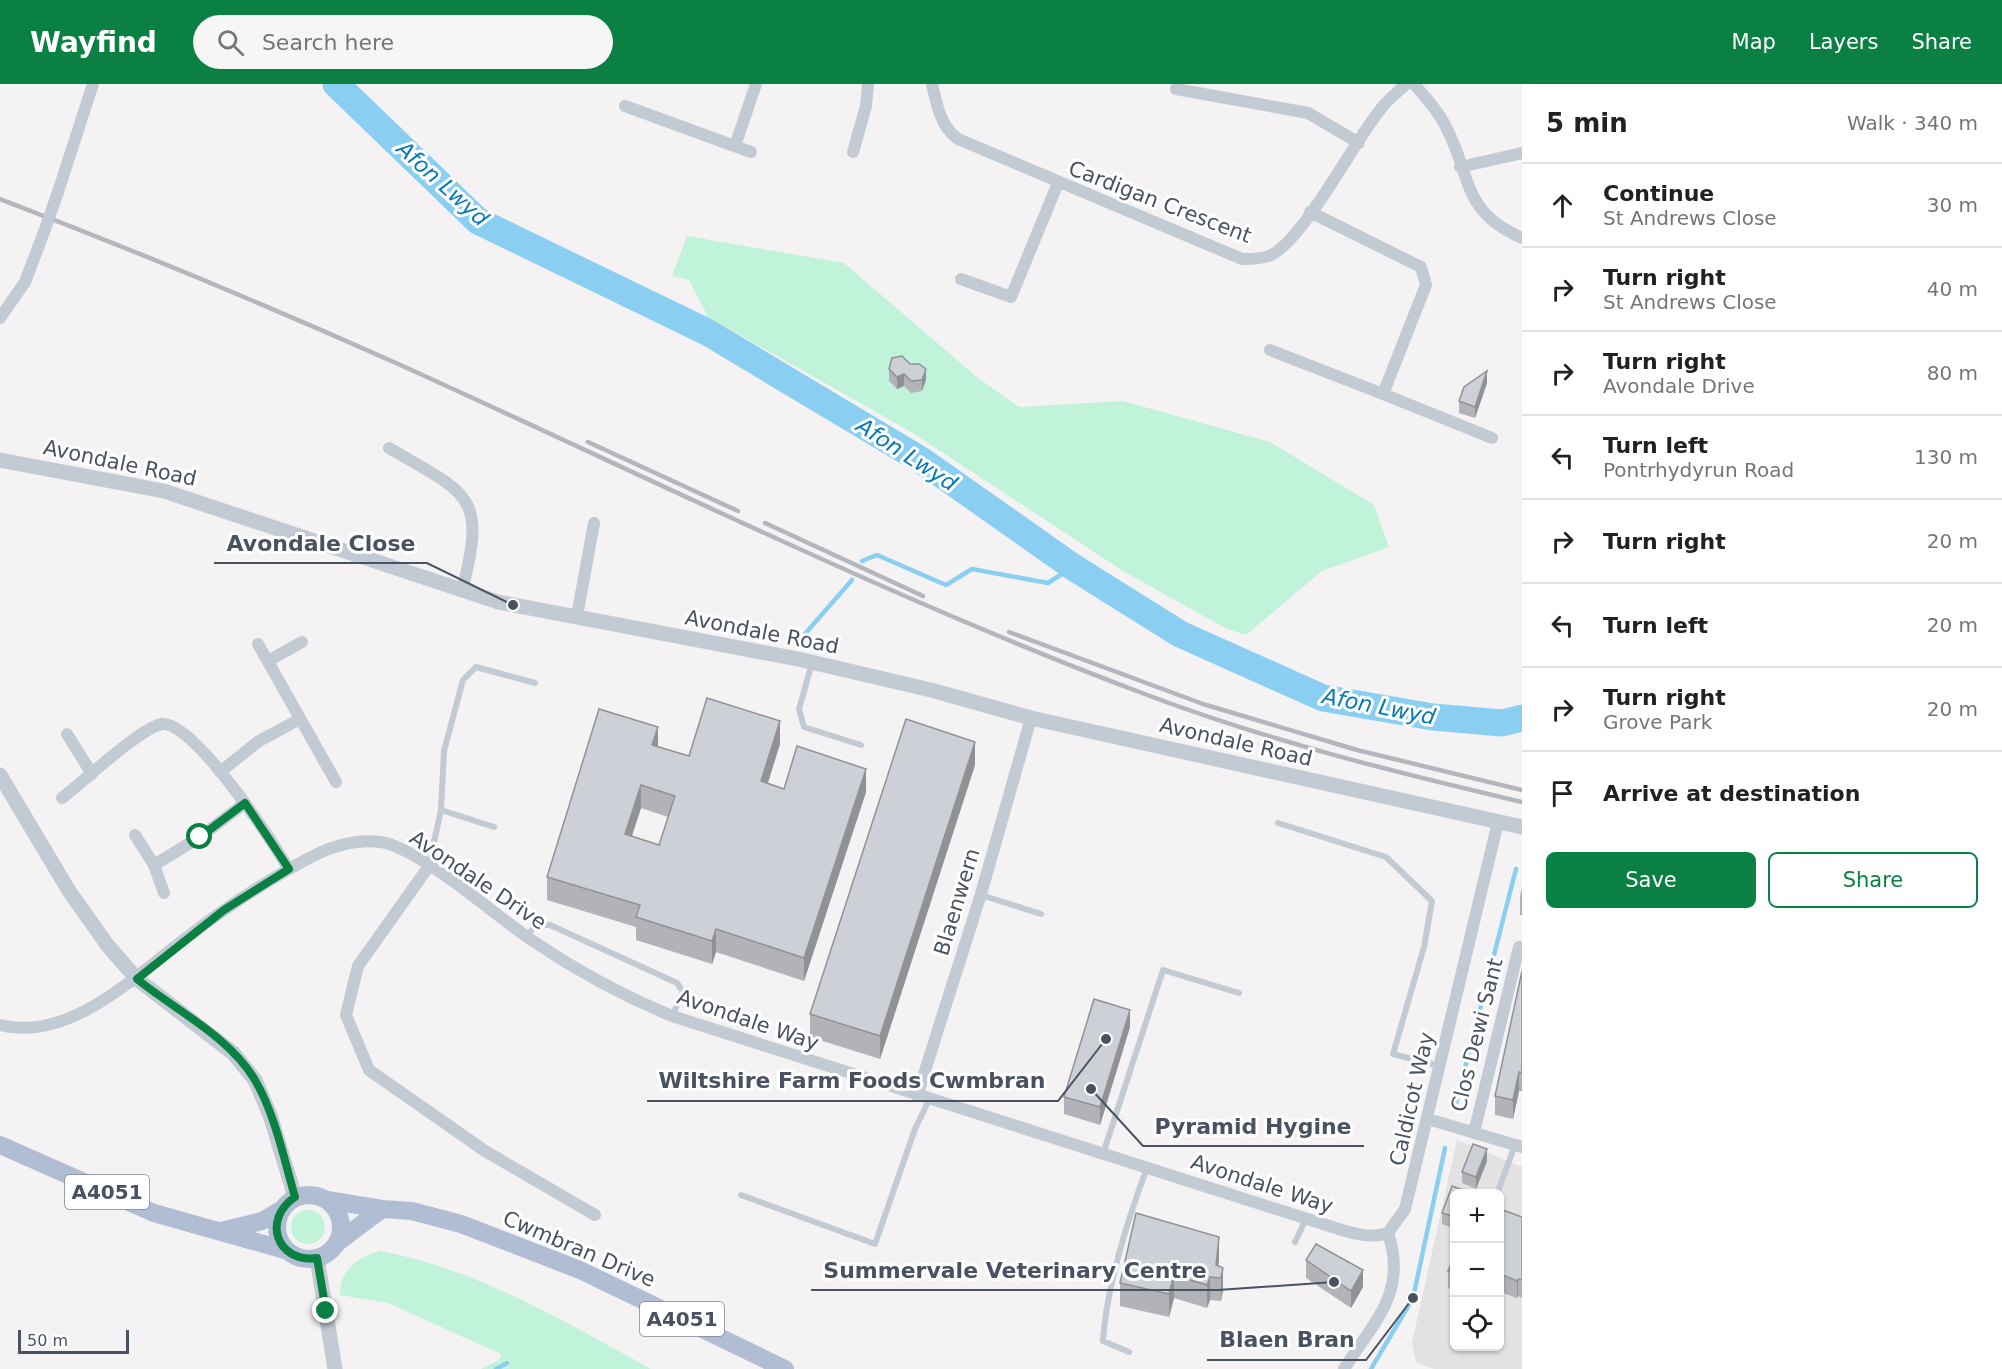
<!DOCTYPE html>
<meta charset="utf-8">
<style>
:root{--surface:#fff;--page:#f6f6f6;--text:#202124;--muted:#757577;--line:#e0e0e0;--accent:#0b8043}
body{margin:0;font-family:"DejaVu Sans",sans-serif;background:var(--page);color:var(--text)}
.controls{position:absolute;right:18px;bottom:18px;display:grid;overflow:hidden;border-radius:9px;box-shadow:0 2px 4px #0004}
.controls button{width:54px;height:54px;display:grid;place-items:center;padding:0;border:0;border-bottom:2px solid var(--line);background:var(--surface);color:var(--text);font:30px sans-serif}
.scale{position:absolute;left:18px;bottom:15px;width:111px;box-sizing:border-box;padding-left:6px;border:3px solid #485261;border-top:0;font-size:16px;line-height:21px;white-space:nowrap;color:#485261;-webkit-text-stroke:4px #fff;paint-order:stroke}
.stop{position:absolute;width:18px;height:18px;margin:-14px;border:4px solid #0b8043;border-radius:50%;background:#fff}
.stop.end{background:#0b8043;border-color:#fff;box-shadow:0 2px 6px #0008}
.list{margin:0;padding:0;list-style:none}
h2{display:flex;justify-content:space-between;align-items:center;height:78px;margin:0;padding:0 24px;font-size:26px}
h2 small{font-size:20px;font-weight:400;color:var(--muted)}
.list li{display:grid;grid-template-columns:39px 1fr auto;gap:18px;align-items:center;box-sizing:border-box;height:84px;padding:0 24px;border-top:2px solid var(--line)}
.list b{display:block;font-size:22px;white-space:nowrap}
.list p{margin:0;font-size:20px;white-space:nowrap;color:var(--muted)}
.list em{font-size:20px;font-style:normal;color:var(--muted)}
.actions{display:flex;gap:12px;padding:18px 24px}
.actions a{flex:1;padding:14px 0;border:2px solid var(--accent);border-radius:9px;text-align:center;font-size:21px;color:var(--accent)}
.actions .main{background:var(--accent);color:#fff}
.icon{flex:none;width:33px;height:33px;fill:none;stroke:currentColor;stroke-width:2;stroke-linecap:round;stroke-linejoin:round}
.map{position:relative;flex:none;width:1522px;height:1285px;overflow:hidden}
header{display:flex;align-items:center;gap:36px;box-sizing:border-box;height:84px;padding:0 30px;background:var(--accent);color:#fff}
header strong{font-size:28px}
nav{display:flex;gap:33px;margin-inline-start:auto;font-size:21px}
.search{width:420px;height:54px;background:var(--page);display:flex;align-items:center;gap:15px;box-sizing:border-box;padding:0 21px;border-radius:33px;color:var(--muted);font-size:22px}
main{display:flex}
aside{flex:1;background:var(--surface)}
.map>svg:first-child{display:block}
</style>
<header>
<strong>Wayfind</strong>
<div class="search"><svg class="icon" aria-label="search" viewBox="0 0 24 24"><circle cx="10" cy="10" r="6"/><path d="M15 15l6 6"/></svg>Search here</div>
<nav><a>Map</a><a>Layers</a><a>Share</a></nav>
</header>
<main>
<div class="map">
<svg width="1522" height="1285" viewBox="0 0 1522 1285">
<rect width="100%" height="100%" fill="#f4f2f2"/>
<path fill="#e3e1e1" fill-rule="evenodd" d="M 1457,1056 L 1522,1083 L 1522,1285 L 1434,1285 L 1416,1278 L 1412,1259 ZM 1454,1110 L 1500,1110 L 1500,1262 L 1454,1262 Z"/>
<path fill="#c0f3da" d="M 687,152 L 844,179 L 978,294 L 1019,323 L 1123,317 L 1270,358 L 1374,421 L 1389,463 L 1322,487 L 1246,551 L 1225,544 L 1123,487 L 913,349 L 708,233 L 689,196 L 672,192 Z
M291 1143a17 17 0 1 1 34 0a17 17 0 1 1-34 0Z
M 380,1167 C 478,1185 565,1238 651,1285 L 481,1285 L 499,1276 L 501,1270 L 388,1219 L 340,1211 C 339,1187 358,1172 380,1167 Z"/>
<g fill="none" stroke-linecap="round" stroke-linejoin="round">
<path stroke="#8acef2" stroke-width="4.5" d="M 862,477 L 877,471 L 946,501 L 972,485 L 1048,499 L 1073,483
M 797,559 L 852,496
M 1455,1023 L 1516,785
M 496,1285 L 507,1279
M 1371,1285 L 1413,1214 L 1445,1064"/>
<path stroke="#8acef2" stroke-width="27" d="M 336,0 L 478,137 L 707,248 L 921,376 L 1073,483 L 1180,550 L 1323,614 L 1433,633 L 1502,639 L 1522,634"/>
<path stroke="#c2cad4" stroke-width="6" d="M 812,579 L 799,625 L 804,643 L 861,661
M 441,726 L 444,667 L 463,596 L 476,583 L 535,599
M 1278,739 L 1386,773 L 1432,817 L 1424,863 L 1393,970 L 1439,982
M 429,781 L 441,726 L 494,743
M 981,811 L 1041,830
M 526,852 L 537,841 L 550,841 L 677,899 L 683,908 L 672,932
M 1103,1070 L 1163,886 L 1239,909
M 1497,1110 L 1515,1061
M 741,1111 L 875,1160 L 915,1045 L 929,1016
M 1295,1158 L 1306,1135
M 1129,1268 L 1103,1257 C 1106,1205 1128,1134 1147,1084"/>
<path stroke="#c2cad4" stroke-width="12" d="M 932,0 C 937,21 940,42 958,55 L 1242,175 C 1251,175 1261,175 1269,172 C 1302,159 1355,56 1380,26 C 1387,16 1398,8 1406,0
M 1414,0 C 1426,14 1439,28 1447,45 C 1472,94 1462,128 1522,154
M 1176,5 L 1308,29 L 1359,59
M 625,22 L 751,68
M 735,62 L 756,0
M 853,68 L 866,22 L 868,0
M 1460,83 L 1522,69
M 58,108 L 93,0
M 1310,128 L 1421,183 L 1426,201 L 1383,310 L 1492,354
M 961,195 L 1011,213 L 1058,99
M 0,234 L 25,198 L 44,148
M 1270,266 L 1383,310
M 389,364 C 469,411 487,410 462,507
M 577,532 L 594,439
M 258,560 L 336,698
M 268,577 L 302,558
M 67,650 L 92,690
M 220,688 L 259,657 L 300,635
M 62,714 C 83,698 140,644 162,640 C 193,636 272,757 289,785
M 135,751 L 154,781 L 164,809
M 154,781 L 200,753 L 245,719
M 429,782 L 358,882 L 346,931 L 369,986 L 485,1067 L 595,1131
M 0,941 C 71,959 138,889 190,851 C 220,828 251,807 284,788 C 315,770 344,753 381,758 C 420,764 499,835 536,859 C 579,888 624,912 672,932 L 1345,1147 C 1360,1151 1373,1154 1388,1149
M 917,1012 L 981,810 L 1031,634
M 1428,1035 L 1522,1063
M 1474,1049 L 1519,863
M 1344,1285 C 1374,1237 1408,1209 1388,1149 L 1405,1125 L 1498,738"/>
<path stroke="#c2cad4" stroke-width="15" d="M 0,376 L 164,407 L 498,518 L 798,575 L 931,606 L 1031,634 L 1522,743
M 0,691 L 69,807 L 108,862 L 137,895 L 233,969 L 255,996 L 270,1031 L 295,1113
M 317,1174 L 335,1285"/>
<path stroke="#b1bdd2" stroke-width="18" d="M 0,1061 L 154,1129 L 285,1166
M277 1143a32 32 0 1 1 64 0a32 32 0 1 1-64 0Z
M 327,1116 L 382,1125 L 412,1127 L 461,1140 L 580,1186 L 785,1285
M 221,1147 L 262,1137 L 281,1126
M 338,1158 L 382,1125"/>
<path stroke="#b4b6bd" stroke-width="4.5" d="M 0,115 C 134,166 266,221 396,279 C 644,391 887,513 1142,609 C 1265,656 1394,688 1522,718
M 588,358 L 738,427
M 765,439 L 923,512
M 1009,548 L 1203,620 L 1357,666 L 1522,706"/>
<path stroke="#c2cad4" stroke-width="12" d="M 44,148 L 58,108"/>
</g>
<path fill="#b1b3b9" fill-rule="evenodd" d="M 889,285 L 926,296 L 922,307 L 911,309 L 904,302 L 897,305 L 889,297 Z
M 1487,299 L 1475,334 L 1459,329 L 1459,317 Z
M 780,660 L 768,699 L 784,705 L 866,708 L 804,897 L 716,868 L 712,880 L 636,856 L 636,843 L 547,816 L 547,793 L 658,663 L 689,672 ZM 641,724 L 668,733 L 659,761 L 632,752 Z
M 975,681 L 880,975 L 810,953 L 810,930 Z
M 1522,803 L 1522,831 L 1520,831 L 1520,813 Z
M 1522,887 L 1522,1007 L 1519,1007 L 1513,1035 L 1495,1031 L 1495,1012 Z
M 1130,943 L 1100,1041 L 1064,1030 L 1064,1013 Z
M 1487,1077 L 1476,1105 L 1462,1099 L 1462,1088 Z
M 1452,1102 L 1466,1107 L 1466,1110 L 1455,1110 L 1455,1145 L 1442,1140 L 1442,1129 Z
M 1500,1125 L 1522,1133 L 1522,1214 L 1518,1212 L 1517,1214 L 1500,1208 Z
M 1455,1170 L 1455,1206 L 1448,1204 L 1448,1187 Z
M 1219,1176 L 1218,1182 L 1223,1206 L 1221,1217 L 1210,1216 L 1207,1224 L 1174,1214 L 1169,1233 L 1120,1222 L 1120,1199 Z
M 1306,1176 L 1363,1203 L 1351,1224 L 1306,1194 Z"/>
<path fill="#909296" d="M 926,285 L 926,296 L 922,307 L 922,296 Z
M 1487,287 L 1487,299 L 1475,334 L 1475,323 Z
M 904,290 L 904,302 L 897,305 L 897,293 Z
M 780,637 L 780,660 L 761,720 L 761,697 Z
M 658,643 L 658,666 L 652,661 Z
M 975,658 L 975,681 L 880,975 L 880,952 Z
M 866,685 L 866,708 L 804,897 L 804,874 Z
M 641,701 L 641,724 L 625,772 L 625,750 Z
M 716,845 L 716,868 L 712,880 L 712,857 Z
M 1130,926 L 1130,943 L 1100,1041 L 1100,1023 Z
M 1519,988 L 1519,1007 L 1513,1035 L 1513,1016 Z
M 1487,1065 L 1487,1077 L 1476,1105 L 1476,1093 Z
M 1219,1153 L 1219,1176 L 1217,1194 L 1216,1181 Z
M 1223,1184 L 1223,1206 L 1221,1217 L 1221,1194 Z
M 1363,1186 L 1363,1203 L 1351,1224 L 1351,1207 Z
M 1174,1191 L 1174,1214 L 1169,1233 L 1169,1210 Z
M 1210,1193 L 1210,1216 L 1207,1224 L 1207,1201 Z
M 1518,1195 L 1518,1212 L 1517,1214 L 1517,1197 Z"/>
<path fill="#ced0d7" stroke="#909296" stroke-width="1.5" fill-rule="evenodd" d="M 902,272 L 910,280 L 919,280 L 926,285 L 922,296 L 911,297 L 904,290 L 897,293 L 889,285 L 892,274 Z
M 1487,287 L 1475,323 L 1459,317 L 1464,303 Z
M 707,614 L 780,637 L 761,697 L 784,705 L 797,662 L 866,685 L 804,874 L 716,845 L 712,857 L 636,833 L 640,821 L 547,793 L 599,625 L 658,643 L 652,661 L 689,672 ZM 641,701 L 675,712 L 659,761 L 625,750 Z
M 906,635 L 975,658 L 880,952 L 810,930 Z
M 1522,887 L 1522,989 L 1519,988 L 1513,1016 L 1495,1012 Z
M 1094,915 L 1130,926 L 1100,1023 L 1064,1013 Z
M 1473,1060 L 1487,1065 L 1476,1093 L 1462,1088 Z
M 1452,1102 L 1466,1107 L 1465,1110 L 1455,1110 L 1455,1133 L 1442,1129 Z
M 1500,1125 L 1522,1133 L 1522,1196 L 1518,1195 L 1517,1197 L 1500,1190 Z
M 1136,1129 L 1219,1153 L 1216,1181 L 1223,1184 L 1221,1194 L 1210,1193 L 1207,1201 L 1174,1191 L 1169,1210 L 1120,1199 Z
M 1316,1160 L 1363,1186 L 1351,1207 L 1306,1176 Z
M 1455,1170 L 1455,1189 L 1448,1187 Z"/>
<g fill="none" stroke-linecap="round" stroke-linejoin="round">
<path stroke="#0b8043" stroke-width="8" d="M 200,753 L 245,719 L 289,785 L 224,826 L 137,895 C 175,926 229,952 255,996 C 275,1030 284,1075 295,1113 C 262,1135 276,1179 317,1174 L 326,1227"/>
</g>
<g text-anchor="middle" stroke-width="6" stroke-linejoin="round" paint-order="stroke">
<g fill="#fff" stroke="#7f8690" stroke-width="1.5">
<rect x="65" y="1091" width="84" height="34" rx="4.5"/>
<rect x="640" y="1218" width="84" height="34" rx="4.5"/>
</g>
<g font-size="20" font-weight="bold" fill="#485261">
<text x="107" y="1115">A4051</text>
<text x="682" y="1242">A4051</text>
</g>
<g font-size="21" fill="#485261" stroke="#fff">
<text transform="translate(1160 118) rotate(21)" y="7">Cardigan Crescent</text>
<text transform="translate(120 379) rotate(12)" y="7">Avondale Road</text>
<text transform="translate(762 548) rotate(11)" y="7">Avondale Road</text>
<text transform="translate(1236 658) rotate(13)" y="7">Avondale Road</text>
<text transform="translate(478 796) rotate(34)" y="7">Avondale Drive</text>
<text transform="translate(957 818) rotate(-73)" y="7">Blaenwern</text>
<text transform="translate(748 936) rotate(19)" y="7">Avondale Way</text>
<text transform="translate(1477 951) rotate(-76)" y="7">Clos Dewi Sant</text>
<text transform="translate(1412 1015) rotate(-77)" y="7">Caldicot Way</text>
<text transform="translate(1262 1100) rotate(18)" y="7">Avondale Way</text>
<text transform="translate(579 1165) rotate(23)" y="7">Cwmbran Drive</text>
</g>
<g font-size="22" font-style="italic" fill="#037ab9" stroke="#fff">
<text transform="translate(443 99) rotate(42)" y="8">Afon Lwyd</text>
<text transform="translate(907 370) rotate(33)" y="8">Afon Lwyd</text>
<text transform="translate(1379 622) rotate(11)" y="8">Afon Lwyd</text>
</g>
</g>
<path fill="none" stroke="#485261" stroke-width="2" d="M513 521L427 479H214M1106 955L1058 1017H647M1091 1005L1143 1062H1364M1334 1198L1218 1206H811M1413 1214L1366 1276H1207"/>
<g fill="#485261" stroke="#fff" stroke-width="2">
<circle cx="513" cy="521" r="6"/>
<circle cx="1106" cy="955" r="6"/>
<circle cx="1091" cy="1005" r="6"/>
<circle cx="1334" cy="1198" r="6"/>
<circle cx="1413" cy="1214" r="6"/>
</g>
<g font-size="22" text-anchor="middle" font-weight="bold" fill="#485261" stroke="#fff" stroke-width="6" stroke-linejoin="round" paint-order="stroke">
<text x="321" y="467">Avondale Close</text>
<text x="852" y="1004">Wiltshire Farm Foods Cwmbran</text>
<text x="1253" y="1050">Pyramid Hygine</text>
<text x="1015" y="1194">Summervale Veterinary Centre</text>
<text x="1287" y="1263">Blaen Bran</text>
</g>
</svg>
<div class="controls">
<button>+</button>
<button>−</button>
<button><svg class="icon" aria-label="locate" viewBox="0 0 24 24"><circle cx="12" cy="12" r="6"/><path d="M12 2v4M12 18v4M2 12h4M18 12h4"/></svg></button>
</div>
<div class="scale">50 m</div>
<div class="stop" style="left:200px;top:753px"></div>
<div class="stop end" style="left:326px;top:1227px"></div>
</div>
<aside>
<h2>5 min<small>Walk · 340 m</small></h2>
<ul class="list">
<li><svg class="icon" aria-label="ahead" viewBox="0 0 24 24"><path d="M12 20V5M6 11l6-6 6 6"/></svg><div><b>Continue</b><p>St Andrews Close</p></div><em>30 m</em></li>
<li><svg class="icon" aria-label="right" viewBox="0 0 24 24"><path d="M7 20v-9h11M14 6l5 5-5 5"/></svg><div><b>Turn right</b><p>St Andrews Close</p></div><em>40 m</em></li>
<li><svg class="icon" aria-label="right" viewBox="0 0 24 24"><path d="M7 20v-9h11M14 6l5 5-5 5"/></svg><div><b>Turn right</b><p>Avondale Drive</p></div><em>80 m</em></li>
<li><svg class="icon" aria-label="left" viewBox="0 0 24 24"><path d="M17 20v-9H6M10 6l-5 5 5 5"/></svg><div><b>Turn left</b><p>Pontrhydyrun Road</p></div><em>130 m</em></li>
<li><svg class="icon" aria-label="right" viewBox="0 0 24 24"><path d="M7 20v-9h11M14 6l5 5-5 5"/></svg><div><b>Turn right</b></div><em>20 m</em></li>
<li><svg class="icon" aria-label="left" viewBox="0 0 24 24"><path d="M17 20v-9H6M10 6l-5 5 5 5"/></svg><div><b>Turn left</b></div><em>20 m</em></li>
<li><svg class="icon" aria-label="right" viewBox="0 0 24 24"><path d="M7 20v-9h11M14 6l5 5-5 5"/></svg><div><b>Turn right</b><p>Grove Park</p></div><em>20 m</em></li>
<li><svg class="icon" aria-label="arrive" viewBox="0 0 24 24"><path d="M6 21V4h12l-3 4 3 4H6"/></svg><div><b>Arrive at destination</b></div></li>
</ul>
<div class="actions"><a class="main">Save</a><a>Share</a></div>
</aside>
</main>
